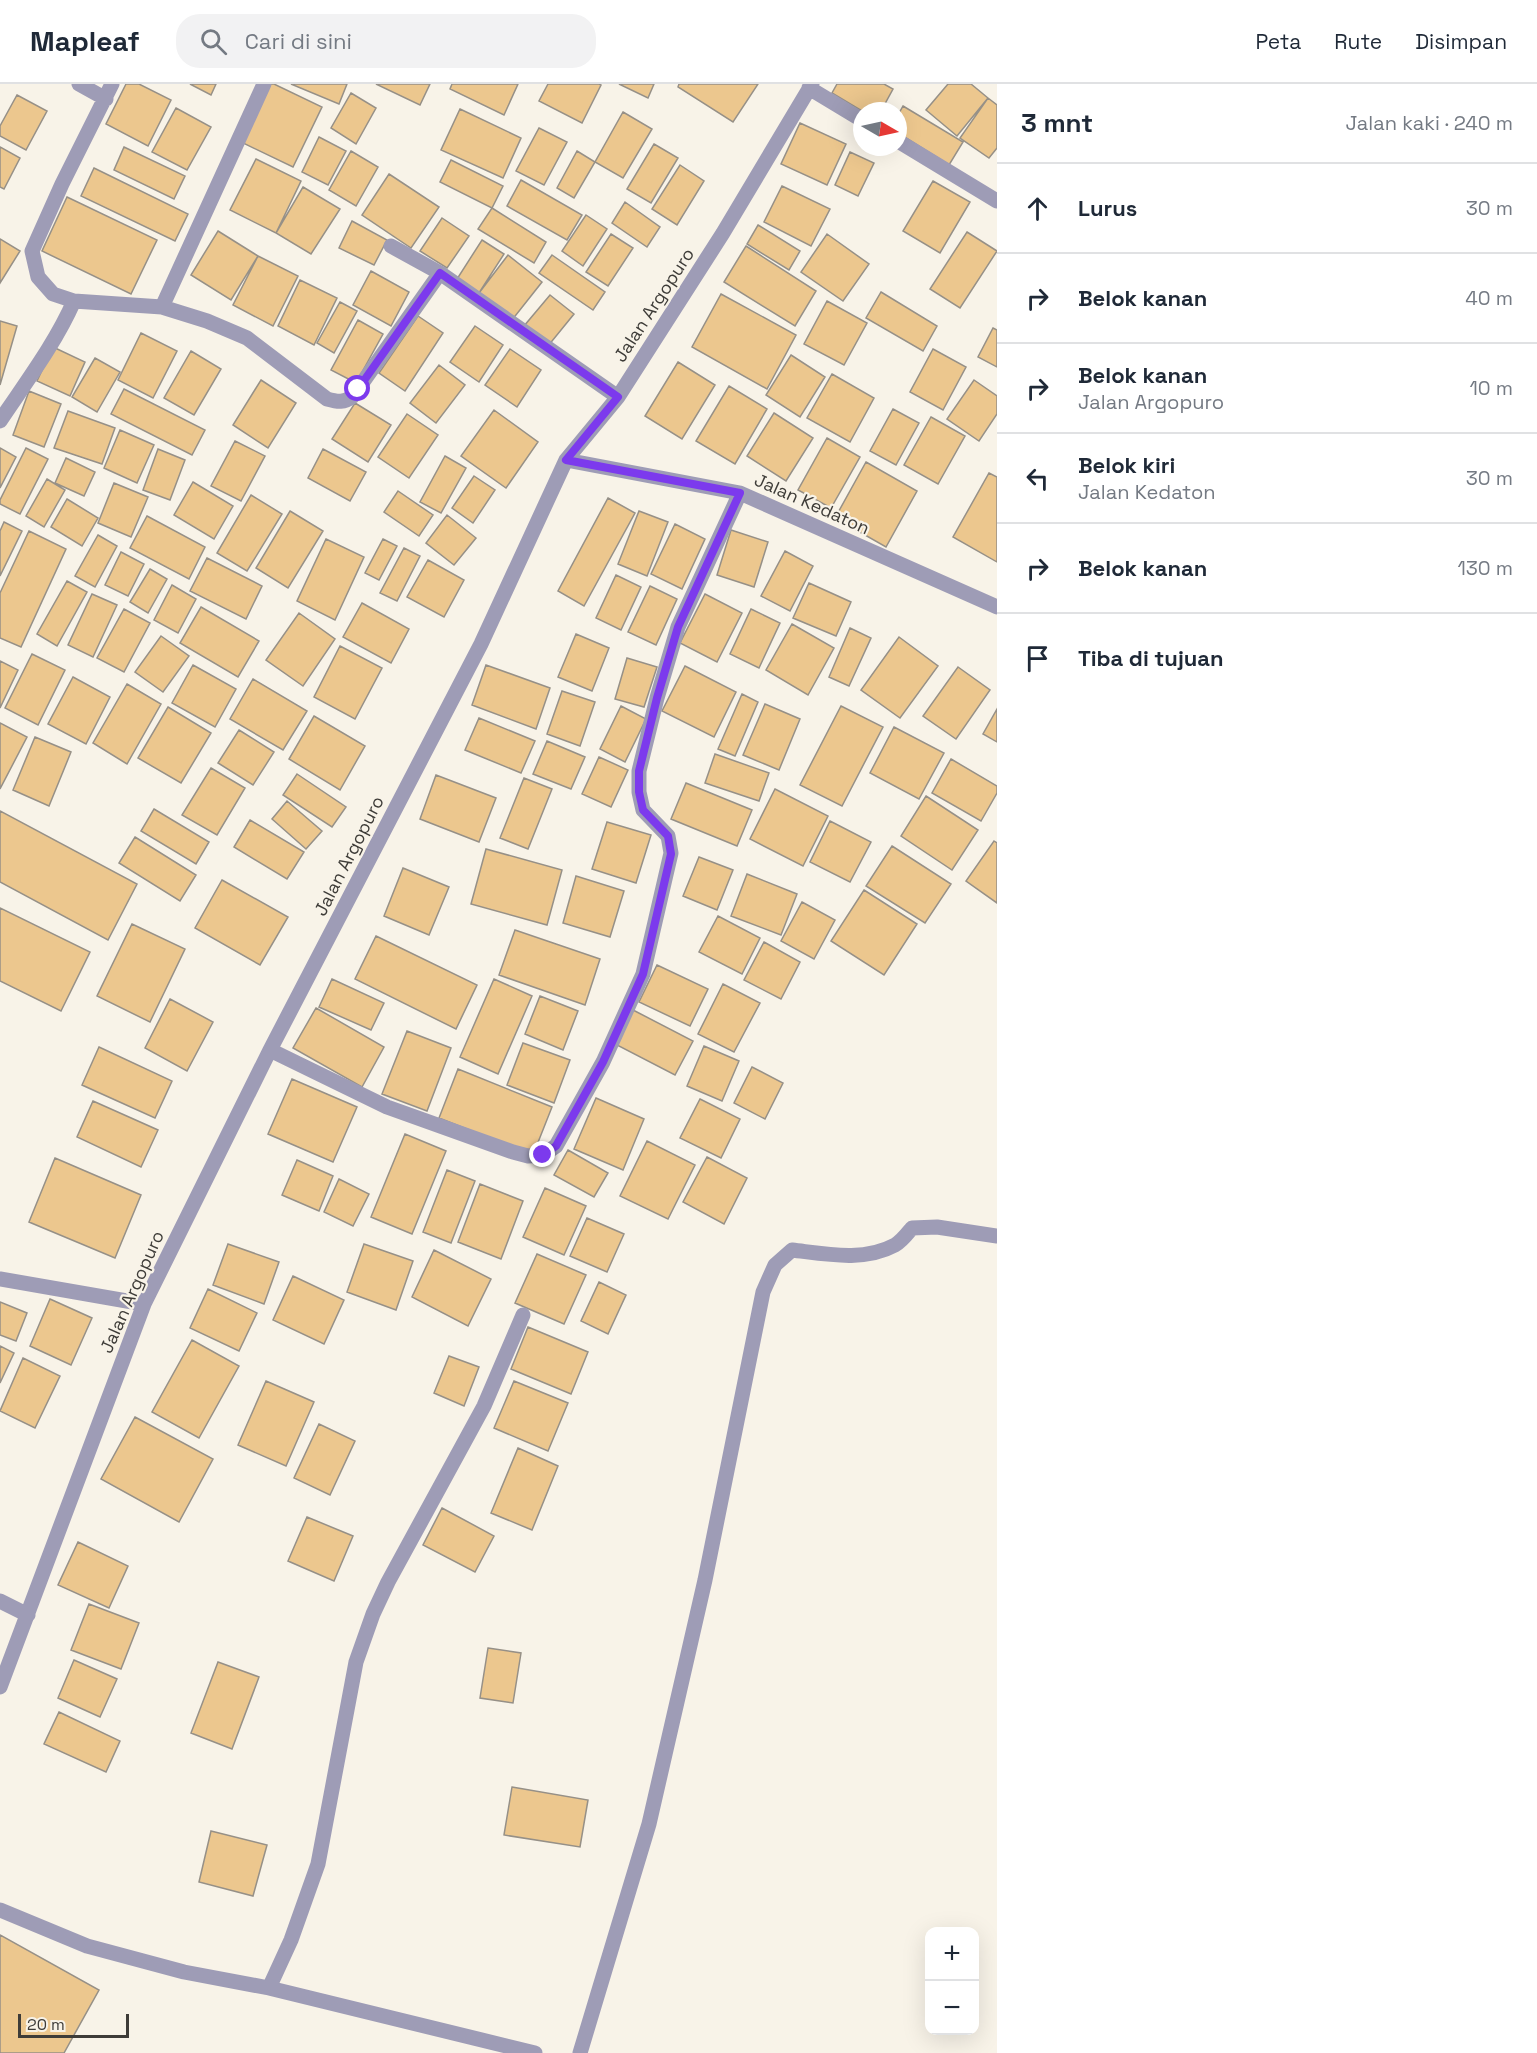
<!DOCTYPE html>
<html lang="id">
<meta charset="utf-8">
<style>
:root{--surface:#fff;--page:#f2f2f3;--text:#1f2937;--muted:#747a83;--line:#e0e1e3}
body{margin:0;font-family:"Space Grotesk",sans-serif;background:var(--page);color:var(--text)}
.controls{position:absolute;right:18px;bottom:18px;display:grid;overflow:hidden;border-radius:12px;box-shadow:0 6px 24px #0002}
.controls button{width:54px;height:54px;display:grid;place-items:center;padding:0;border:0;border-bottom:2px solid var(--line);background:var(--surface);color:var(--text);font:30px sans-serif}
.compass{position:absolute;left:853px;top:18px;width:54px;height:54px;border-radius:50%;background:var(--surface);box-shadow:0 6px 24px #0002;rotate:99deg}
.scale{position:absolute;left:18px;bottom:15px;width:111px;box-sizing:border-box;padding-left:6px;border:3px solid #3e3c38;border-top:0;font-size:16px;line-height:21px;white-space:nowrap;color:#3e3c38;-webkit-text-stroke:4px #f8f3e8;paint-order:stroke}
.stop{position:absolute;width:18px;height:18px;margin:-14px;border:4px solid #7c3aed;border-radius:50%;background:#fff}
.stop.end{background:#7c3aed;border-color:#fff;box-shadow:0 2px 6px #0008}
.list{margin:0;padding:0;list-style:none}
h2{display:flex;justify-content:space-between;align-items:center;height:78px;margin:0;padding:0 24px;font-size:26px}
h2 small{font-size:20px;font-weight:400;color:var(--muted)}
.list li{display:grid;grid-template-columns:39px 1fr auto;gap:18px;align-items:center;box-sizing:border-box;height:90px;padding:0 24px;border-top:2px solid var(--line)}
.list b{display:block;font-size:22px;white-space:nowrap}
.list p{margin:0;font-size:20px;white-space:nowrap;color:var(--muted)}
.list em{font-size:20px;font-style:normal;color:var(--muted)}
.icon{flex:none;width:33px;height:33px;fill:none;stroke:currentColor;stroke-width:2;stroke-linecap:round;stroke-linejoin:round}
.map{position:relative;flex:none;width:997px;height:1969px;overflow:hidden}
header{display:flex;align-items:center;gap:36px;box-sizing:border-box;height:84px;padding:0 30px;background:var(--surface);border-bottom:2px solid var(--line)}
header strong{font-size:28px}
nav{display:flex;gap:33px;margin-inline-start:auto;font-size:21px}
.search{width:420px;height:54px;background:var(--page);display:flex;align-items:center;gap:15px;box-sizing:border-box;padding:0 21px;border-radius:24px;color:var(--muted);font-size:22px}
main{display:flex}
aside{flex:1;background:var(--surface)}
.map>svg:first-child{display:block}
</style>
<header>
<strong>Mapleaf</strong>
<div class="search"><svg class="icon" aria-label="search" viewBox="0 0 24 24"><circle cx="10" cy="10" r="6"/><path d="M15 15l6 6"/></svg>Cari di sini</div>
<nav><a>Peta</a><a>Rute</a><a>Disimpan</a></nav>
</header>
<main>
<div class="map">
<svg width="997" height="1969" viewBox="0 0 997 1969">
<rect width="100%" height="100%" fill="#f8f3e8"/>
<path fill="#ecc78e" stroke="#969087" stroke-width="1.5" d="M 126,0 L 139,0 L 171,16 L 148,62 L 106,40 Z
M 190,0 L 216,0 L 211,11 Z
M 270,0 L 274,0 L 322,23 L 293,83 L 243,59 Z
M 291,0 L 347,0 L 339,20 Z
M 376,0 L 430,0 L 420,21 Z
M 452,0 L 518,0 L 504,31 L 450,5 Z
M 548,0 L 599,0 L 601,1 L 582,39 L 539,17 Z
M 619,0 L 654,0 L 648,14 Z
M 679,0 L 758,0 L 733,38 L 678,3 Z
M 837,0 L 884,0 L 893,5 L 881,27 L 862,27 L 832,9 Z
M 948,0 L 971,0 L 988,14 L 957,52 L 926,26 Z
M 351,9 L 376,24 L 356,60 L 331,44 Z
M 17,11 L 47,27 L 26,66 L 0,52 L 0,42 Z
M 988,14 L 997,21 L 997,64 L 989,74 L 960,54 Z
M 903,22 L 963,58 L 949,81 L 898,49 L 898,31 Z
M 176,24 L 211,43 L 187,86 L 152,68 Z
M 460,25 L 521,54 L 503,94 L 441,66 Z
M 623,28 L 652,45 L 623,94 L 595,78 Z
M 800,39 L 846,60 L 827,101 L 781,80 Z
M 539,44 L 567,58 L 544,101 L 516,87 Z
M 319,53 L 346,67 L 328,101 L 302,88 Z
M 654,60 L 678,74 L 651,119 L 627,105 Z
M 0,63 L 20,74 L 4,105 L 0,103 Z
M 124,63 L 185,92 L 174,115 L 114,86 Z
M 351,67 L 378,83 L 356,122 L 329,106 Z
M 577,67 L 595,78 L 574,114 L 557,104 Z
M 850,68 L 874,79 L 858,112 L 835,101 Z
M 256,75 L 301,97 L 276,149 L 230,126 Z
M 451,76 L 503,102 L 492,124 L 440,98 Z
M 680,81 L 704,97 L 677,141 L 652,125 Z
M 94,84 L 188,130 L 175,157 L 81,112 Z
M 389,90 L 439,123 L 411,164 L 362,131 Z
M 521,96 L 582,131 L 567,156 L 507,122 Z
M 933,97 L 970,118 L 940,169 L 903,147 Z
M 782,102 L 830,125 L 811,162 L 764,138 Z
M 303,103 L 340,125 L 311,170 L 276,149 Z
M 67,113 L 157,156 L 131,210 L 42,167 Z
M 625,118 L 660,143 L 647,163 L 612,139 Z
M 492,124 L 546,158 L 534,179 L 478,145 Z
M 586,131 L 607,145 L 583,182 L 562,167 Z
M 442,134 L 469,152 L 447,184 L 420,167 Z
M 352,137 L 387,156 L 374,181 L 339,164 Z
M 758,141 L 800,167 L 789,186 L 747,160 Z
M 218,147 L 258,172 L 231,216 L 191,191 Z
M 967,148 L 997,167 L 960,224 L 930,205 Z
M 611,150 L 633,164 L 608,202 L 586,188 Z
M 827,150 L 869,180 L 843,217 L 801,188 Z
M 0,155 L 20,167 L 0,199 Z
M 482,156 L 504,170 L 479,209 L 457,195 Z
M 746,162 L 816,207 L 795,242 L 724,198 Z
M 508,171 L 542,198 L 512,236 L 479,209 Z
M 552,171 L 605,208 L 593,226 L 539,189 Z
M 258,172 L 298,192 L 273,242 L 233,221 Z
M 371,187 L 409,208 L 391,242 L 353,221 Z
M 300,196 L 337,214 L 314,261 L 278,242 Z
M 881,208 L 937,242 L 923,267 L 866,234 Z
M 721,210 L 796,251 L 767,305 L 692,263 Z
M 550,211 L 574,230 L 548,262 L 524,242 Z
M 827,217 L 867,239 L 844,281 L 804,260 Z
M 340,218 L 357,227 L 334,269 L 317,259 Z
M 418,232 L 443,249 L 405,307 L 379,289 Z
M 358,236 L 383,250 L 356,299 L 331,286 Z
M 0,237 L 17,242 L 0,301 Z
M 475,242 L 503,261 L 479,298 L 450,278 Z
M 993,244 L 997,246 L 997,283 L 978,273 Z
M 141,249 L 177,267 L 153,314 L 118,296 Z
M 53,263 L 85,278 L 70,312 L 37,297 Z
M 510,265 L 541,286 L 517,323 L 485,301 Z
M 933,265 L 966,283 L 943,326 L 910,308 Z
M 191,267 L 221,285 L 194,331 L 164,314 Z
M 791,271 L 825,293 L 800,333 L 766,311 Z
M 95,274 L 120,288 L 97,328 L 72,313 Z
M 678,278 L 715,301 L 682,355 L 645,332 Z
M 439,281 L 465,301 L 436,339 L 410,319 Z
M 832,290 L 874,314 L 850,358 L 807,334 Z
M 261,296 L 296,319 L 268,364 L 233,341 Z
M 974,296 L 997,312 L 997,330 L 979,357 L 947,335 Z
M 729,302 L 767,325 L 735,380 L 696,357 Z
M 124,305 L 205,346 L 192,371 L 111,330 Z
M 29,307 L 61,320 L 44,363 L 13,351 Z
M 355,319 L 391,341 L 368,378 L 332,355 Z
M 893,325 L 919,339 L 896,381 L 870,367 Z
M 494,326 L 538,358 L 506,404 L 461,372 Z
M 68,327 L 115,344 L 102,380 L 54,364 Z
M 774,329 L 813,354 L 786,397 L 747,372 Z
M 407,330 L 438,351 L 409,394 L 378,373 Z
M 931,333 L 965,352 L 938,400 L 904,381 Z
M 120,346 L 154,361 L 137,399 L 104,384 Z
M 827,354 L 860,373 L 831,424 L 798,406 Z
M 235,357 L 265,372 L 241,417 L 211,402 Z
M 0,364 L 16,373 L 0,404 Z
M 26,364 L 48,375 L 20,430 L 0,420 L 0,416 Z
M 158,365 L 185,376 L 170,416 L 143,406 Z
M 323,365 L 366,388 L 350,417 L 308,394 Z
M 445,372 L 466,384 L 441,429 L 420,418 Z
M 66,374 L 95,388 L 84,412 L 55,399 Z
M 866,378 L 917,407 L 886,463 L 835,434 Z
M 989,389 L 997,393 L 997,478 L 953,453 Z
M 474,392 L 495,406 L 473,439 L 452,424 Z
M 47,395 L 65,406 L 44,443 L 26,432 Z
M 193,398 L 233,422 L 214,455 L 174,431 Z
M 114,399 L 148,413 L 131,453 L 98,439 Z
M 398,407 L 433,431 L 419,452 L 384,428 Z
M 251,411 L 282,430 L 247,487 L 217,469 Z
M 608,414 L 635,429 L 584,522 L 558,507 Z
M 67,415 L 98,434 L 82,462 L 51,443 Z
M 290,427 L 323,447 L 288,504 L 256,484 Z
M 639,427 L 668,438 L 647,492 L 618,480 Z
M 447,431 L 476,454 L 454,481 L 426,459 Z
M 147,432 L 205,463 L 189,495 L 130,464 Z
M 4,438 L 22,447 L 0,492 L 0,447 Z
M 675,440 L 705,455 L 682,505 L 651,490 Z
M 731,446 L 768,458 L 754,503 L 717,491 Z
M 29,447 L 66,465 L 21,563 L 0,554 L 0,509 Z
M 98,451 L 117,462 L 95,503 L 75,492 Z
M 326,455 L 364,473 L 335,536 L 297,517 Z
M 383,455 L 397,462 L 379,496 L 365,489 Z
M 404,464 L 420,472 L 397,517 L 380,509 Z
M 785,467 L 813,482 L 790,527 L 761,512 Z
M 121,468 L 144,480 L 128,512 L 105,501 Z
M 207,474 L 262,502 L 246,535 L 190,507 Z
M 428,476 L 464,496 L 444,533 L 407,513 Z
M 150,485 L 167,495 L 148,529 L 130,518 Z
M 616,491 L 641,503 L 621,546 L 596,534 Z
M 67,497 L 87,508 L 57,562 L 37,550 Z
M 809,499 L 851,518 L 836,552 L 793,534 Z
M 172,501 L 196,515 L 178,549 L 154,536 Z
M 650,502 L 677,515 L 656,561 L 628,548 Z
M 92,510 L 117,521 L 93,573 L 68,561 Z
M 705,510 L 742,529 L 717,578 L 680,559 Z
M 362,519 L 409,545 L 391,579 L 343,553 Z
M 201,523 L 259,557 L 238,593 L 180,559 Z
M 124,525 L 150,539 L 124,588 L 97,574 Z
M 751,525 L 780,539 L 759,584 L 730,570 Z
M 299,529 L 335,555 L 303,602 L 266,576 Z
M 792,540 L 834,564 L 808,611 L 766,586 Z
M 850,544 L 871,554 L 849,602 L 829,593 Z
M 576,550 L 609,564 L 592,607 L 558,593 Z
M 161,552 L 189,572 L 163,608 L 135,588 Z
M 899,553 L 938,582 L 900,634 L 861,606 Z
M 340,562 L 382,584 L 355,635 L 314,613 Z
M 32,570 L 65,586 L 38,641 L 5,624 Z
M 627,574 L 657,583 L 644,623 L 615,615 Z
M 0,577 L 18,586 L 0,624 Z
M 193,581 L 236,605 L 215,643 L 172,619 Z
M 486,581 L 550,604 L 536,645 L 472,621 Z
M 685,582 L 736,608 L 714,653 L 662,627 Z
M 958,583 L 990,606 L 956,655 L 923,632 Z
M 73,593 L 110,613 L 86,660 L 48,640 Z
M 253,595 L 307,627 L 283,666 L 230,635 Z
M 127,600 L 161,620 L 127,680 L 93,659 Z
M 562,607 L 595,618 L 580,662 L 547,650 Z
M 742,610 L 758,618 L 735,672 L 718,665 Z
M 765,620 L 800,635 L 779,686 L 743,671 Z
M 621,622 L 646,635 L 625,678 L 600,665 Z
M 841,622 L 883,643 L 842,722 L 800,701 Z
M 168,623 L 211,649 L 181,699 L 138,674 Z
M 997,625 L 997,658 L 983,650 Z
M 314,632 L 365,662 L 340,706 L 289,675 Z
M 479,634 L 535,657 L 521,689 L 465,666 Z
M 0,639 L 27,653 L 0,705 Z
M 894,643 L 944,669 L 919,715 L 870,689 Z
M 239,646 L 274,668 L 253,701 L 218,679 Z
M 35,653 L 71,668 L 49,722 L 13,706 Z
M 547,657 L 585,673 L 571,705 L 533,690 Z
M 715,670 L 769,689 L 759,717 L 705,699 Z
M 599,673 L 628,686 L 611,723 L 582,710 Z
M 951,675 L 997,702 L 997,709 L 981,737 L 932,709 Z
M 211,684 L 245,704 L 217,751 L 182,731 Z
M 297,690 L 346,723 L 332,743 L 283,711 Z
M 436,691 L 496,714 L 479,758 L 420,735 Z
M 524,694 L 552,705 L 528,765 L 500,754 Z
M 686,699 L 752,726 L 737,762 L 671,735 Z
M 775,705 L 828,732 L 803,782 L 750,755 Z
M 926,712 L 978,746 L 952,786 L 901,752 Z
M 287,717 L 322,747 L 306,765 L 272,735 Z
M 154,725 L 209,758 L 196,780 L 141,747 Z
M 0,727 L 137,800 L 108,856 L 0,798 Z
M 250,736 L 304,768 L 287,795 L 234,763 Z
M 830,737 L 871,758 L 850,798 L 810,778 Z
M 607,738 L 651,751 L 636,799 L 592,785 Z
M 135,753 L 196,791 L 180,817 L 119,779 Z
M 994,757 L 997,759 L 997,819 L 966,797 Z
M 892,762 L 951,800 L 925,839 L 866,802 Z
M 486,765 L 562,786 L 547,841 L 471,820 Z
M 699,773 L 733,786 L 717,826 L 683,812 Z
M 403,784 L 449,803 L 429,851 L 384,832 Z
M 747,790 L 797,810 L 781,851 L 731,832 Z
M 576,792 L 624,807 L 610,853 L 563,839 Z
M 222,796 L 288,833 L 260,881 L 195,844 Z
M 864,806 L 917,840 L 884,891 L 831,857 Z
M 802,818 L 835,836 L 814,875 L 781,857 Z
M 0,824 L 90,868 L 61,927 L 0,897 Z
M 718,832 L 760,854 L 742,890 L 699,868 Z
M 132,840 L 185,865 L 150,938 L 97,912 Z
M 515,846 L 600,875 L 585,921 L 499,891 Z
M 376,852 L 477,901 L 456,945 L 355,895 Z
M 764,858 L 800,878 L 781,915 L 744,896 Z
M 657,881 L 708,905 L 690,942 L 639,918 Z
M 332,895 L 384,919 L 371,946 L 319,923 Z
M 494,895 L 532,912 L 498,990 L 460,973 Z
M 723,900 L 760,919 L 734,968 L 698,950 Z
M 540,912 L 578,927 L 563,966 L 525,950 Z
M 170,915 L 213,938 L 187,987 L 145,964 Z
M 316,924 L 384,963 L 362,1003 L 293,964 Z
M 633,926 L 693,957 L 675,991 L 615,960 Z
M 407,947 L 451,964 L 427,1027 L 382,1010 Z
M 523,959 L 570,976 L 554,1019 L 507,1001 Z
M 704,962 L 739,977 L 722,1017 L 687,1002 Z
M 99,963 L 172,997 L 155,1034 L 82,1001 Z
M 752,983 L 783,999 L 765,1035 L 734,1019 Z
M 458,985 L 552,1023 L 533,1071 L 439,1034 Z
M 292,995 L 357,1023 L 333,1078 L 268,1050 Z
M 596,1014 L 644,1035 L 623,1086 L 574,1065 Z
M 700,1015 L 740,1035 L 721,1074 L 680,1054 Z
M 93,1017 L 158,1046 L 141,1083 L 77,1053 Z
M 405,1050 L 446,1067 L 412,1150 L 371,1133 Z
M 647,1057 L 695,1081 L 668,1135 L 620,1112 Z
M 568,1066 L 608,1089 L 594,1113 L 554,1091 Z
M 707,1073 L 747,1094 L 724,1140 L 683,1118 Z
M 55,1074 L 141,1111 L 115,1174 L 29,1138 Z
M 297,1076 L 333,1092 L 319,1127 L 282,1111 Z
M 447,1086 L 475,1097 L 451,1159 L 423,1148 Z
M 339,1095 L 369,1110 L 353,1142 L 324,1128 Z
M 480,1100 L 523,1117 L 501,1175 L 458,1158 Z
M 545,1104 L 586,1122 L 564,1171 L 523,1153 Z
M 587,1134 L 624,1150 L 607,1188 L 570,1172 Z
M 228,1160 L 279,1178 L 264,1220 L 213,1201 Z
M 364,1160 L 413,1177 L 396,1226 L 347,1208 Z
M 434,1166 L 491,1195 L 468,1242 L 412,1213 Z
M 537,1170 L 586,1191 L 564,1240 L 515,1219 Z
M 293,1192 L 344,1216 L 324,1260 L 273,1236 Z
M 599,1198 L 626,1211 L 608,1250 L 581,1237 Z
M 208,1205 L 257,1229 L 239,1267 L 190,1244 Z
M 50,1215 L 92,1234 L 71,1281 L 30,1262 Z
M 0,1218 L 27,1229 L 16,1257 L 0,1251 Z
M 528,1243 L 588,1268 L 571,1310 L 511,1285 Z
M 192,1256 L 239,1282 L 199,1354 L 152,1328 Z
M 0,1262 L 14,1269 L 0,1299 Z
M 449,1272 L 479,1283 L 464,1322 L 434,1309 Z
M 23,1274 L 60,1292 L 35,1344 L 0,1327 Z
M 266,1297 L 314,1318 L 286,1382 L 238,1361 Z
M 514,1297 L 568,1319 L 548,1367 L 494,1344 Z
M 135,1333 L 213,1375 L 179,1438 L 101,1395 Z
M 319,1340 L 355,1357 L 330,1411 L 294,1394 Z
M 518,1364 L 558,1382 L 532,1446 L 491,1429 Z
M 442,1424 L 494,1452 L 475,1488 L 423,1461 Z
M 307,1433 L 353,1452 L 334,1497 L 288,1477 Z
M 78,1458 L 128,1482 L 109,1524 L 58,1501 Z
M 89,1520 L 139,1539 L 121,1585 L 71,1566 Z
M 488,1564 L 521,1569 L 513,1619 L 480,1614 Z
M 74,1576 L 117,1595 L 100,1633 L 58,1614 Z
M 218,1578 L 259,1593 L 232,1665 L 191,1649 Z
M 59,1628 L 120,1657 L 106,1688 L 44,1660 Z
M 512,1703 L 588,1716 L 580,1763 L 504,1751 Z
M 211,1747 L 267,1761 L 253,1812 L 199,1798 Z
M 0,1851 L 99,1906 L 64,1969 L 0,1969 Z"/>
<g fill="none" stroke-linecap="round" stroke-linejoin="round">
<path stroke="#9e9cb6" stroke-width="15" d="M 79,0 L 106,15
M 112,0 L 62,100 L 32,167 L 38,193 L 53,210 L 74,217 L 162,223 L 207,237 L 247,254 L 327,315 C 338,318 344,319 353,312 L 440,189
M 809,4 L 862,36
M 898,57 L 997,117
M 391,162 L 440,189 L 618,313
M 162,223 L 264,0
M 0,337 C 26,298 55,260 74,217
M 566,376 L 740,409 L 997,523
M 270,966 L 387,1023 L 513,1068 L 528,1072 L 543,1071 L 556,1062 L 603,978 L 643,890 L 671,769 L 668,752 L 643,726 L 639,708 L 639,687 L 657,614 L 678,543 L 740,409
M 0,1195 L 144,1220
M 0,1517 L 28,1531
M 0,1603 L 144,1220 L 270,966 L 481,560 L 566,376 L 618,313 L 723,149 L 812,0
M 0,1826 L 87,1862 L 184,1888 L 269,1904 L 535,1969
M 269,1904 L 291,1856 L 318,1780 L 356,1578 L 373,1530 L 388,1498 L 484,1322 L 523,1231
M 580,1969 L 649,1740 L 705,1496 L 763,1208 L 775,1181 L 792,1166 C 826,1170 864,1178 895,1161 C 902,1157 907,1150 912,1144 L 937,1143 L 997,1152"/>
</g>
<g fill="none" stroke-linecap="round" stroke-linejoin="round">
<path stroke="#7c3aed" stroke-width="8" d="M 358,305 L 440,189 L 618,313 L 566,376 L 740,409 L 678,543 L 657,614 L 639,687 L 639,708 L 643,726 L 668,752 L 671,770 L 643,890 L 603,978 L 556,1062 L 543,1071"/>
</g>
<g text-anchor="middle" stroke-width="4.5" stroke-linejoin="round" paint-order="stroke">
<g font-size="18" fill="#3e3c38" stroke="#f8f3e8">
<text transform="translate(654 221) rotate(-57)" y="6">Jalan Argopuro</text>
<text transform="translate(812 420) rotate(24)" y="6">Jalan Kedaton</text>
<text transform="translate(349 772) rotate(-63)" y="6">Jalan Argopuro</text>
<text transform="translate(132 1208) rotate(-66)" y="6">Jalan Argopuro</text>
</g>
</g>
</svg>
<div class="controls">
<button>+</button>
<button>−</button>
</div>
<svg class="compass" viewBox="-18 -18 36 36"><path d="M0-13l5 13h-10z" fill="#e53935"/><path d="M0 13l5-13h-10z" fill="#747a83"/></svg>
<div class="scale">20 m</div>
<div class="stop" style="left:358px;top:305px"></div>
<div class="stop end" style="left:543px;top:1071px"></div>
</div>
<aside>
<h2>3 mnt<small>Jalan kaki · 240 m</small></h2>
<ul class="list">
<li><svg class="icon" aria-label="ahead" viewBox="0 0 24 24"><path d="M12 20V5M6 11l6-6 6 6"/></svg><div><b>Lurus</b></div><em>30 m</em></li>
<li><svg class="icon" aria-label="right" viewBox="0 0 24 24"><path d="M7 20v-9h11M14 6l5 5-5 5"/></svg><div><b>Belok kanan</b></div><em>40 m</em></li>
<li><svg class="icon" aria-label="right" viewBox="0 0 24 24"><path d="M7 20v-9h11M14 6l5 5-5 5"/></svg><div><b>Belok kanan</b><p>Jalan Argopuro</p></div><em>10 m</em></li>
<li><svg class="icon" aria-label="left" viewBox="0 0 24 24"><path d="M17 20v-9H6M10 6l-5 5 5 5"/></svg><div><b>Belok kiri</b><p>Jalan Kedaton</p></div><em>30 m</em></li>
<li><svg class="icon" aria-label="right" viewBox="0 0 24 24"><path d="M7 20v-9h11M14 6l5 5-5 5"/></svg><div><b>Belok kanan</b></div><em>130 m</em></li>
<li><svg class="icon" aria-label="arrive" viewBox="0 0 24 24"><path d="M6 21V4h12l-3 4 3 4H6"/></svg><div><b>Tiba di tujuan</b></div></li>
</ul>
</aside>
</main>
